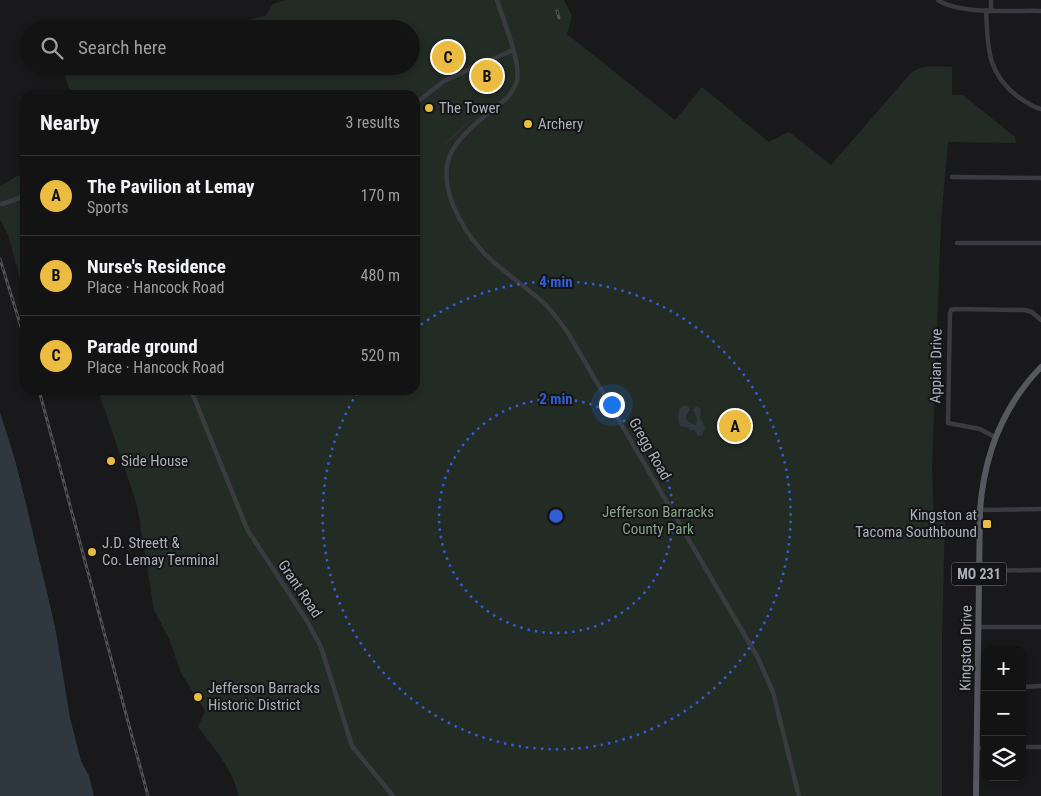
<!DOCTYPE html>
<meta charset="utf-8">
<style>
:root{--surface:#131314;--page:#1c1c1d;--text:#f1f3f6;--muted:#9d9ea0;--line:#323234;--accent:#ecbc41}
body{margin:0;font-family:"Roboto Condensed",sans-serif;background:var(--page);color:var(--text)}
.controls{position:absolute;right:15px;bottom:15px;display:grid;overflow:hidden;border-radius:10px;box-shadow:0 2px 8px #0003}
.controls button{width:45px;height:45px;display:grid;place-items:center;padding:0;border:0;border-bottom:1px solid var(--line);background:var(--surface);color:var(--text);font:25px sans-serif}
.you{position:absolute;left:611px;top:404px;width:18px;height:18px;margin:-12px;border:4px solid #fff;border-radius:50%;background:#1a73e8;box-shadow:0 0 0 8px #1a73e833}
.badge{display:grid;place-items:center;width:32px;height:32px;border-radius:50%;background:var(--accent);color:#111;font-size:16px;font-weight:700}
.pin{position:absolute;translate:-50% -50%;border:2px solid #fff;box-shadow:0 1px 5px #0006}
.list{margin:0;padding:0;list-style:none}
h2{display:flex;justify-content:space-between;align-items:center;height:65px;margin:0;padding:0 20px;font-size:21px}
h2 small{font-size:16px;font-weight:400;color:var(--muted)}
.list li{display:grid;grid-template-columns:32px 1fr auto;gap:15px;align-items:center;box-sizing:border-box;height:80px;padding:0 20px;border-top:1px solid var(--line)}
.list b{display:block;font-size:19px;white-space:nowrap}
.list p{margin:0;font-size:16px;white-space:nowrap;color:var(--muted)}
.list em{font-size:16px;font-style:normal;color:var(--muted)}
.icon{flex:none;width:28px;height:28px;fill:none;stroke:currentColor;stroke-width:2;stroke-linecap:round;stroke-linejoin:round}
.map{position:relative;flex:none;width:1041px;height:796px;overflow:hidden}
.search{position:absolute;background:var(--surface);box-shadow:0 2px 8px #0003;left:20px;top:20px;width:400px;height:55px;display:flex;align-items:center;gap:12px;box-sizing:border-box;padding:0 18px;border-radius:28px;color:var(--muted);font-size:19px}
.panel{position:absolute;background:var(--surface);box-shadow:0 2px 8px #0003;left:20px;top:90px;width:400px;height:305px;border-radius:15px}
.map>svg:first-child{display:block}
</style>
<div class="map">
<svg width="1041" height="796" viewBox="0 0 1041 796">
<rect width="100%" height="100%" fill="#19191b"/>
<path fill="#232b25" d="M 285,0 L 564,0 L 572,16 L 567,34 L 675,120 L 702,87 L 769,142 L 789,132 L 831,165 L 910,74 C 920,64 938,67 952,67 L 952,95 L 963,95 L 1015,137 L 1016,143 L 948,142 L 941,221 L 932,467 L 934,521 L 945,520 L 942,636 L 942,796 L 238,796 C 236,773 212,746 198,727 L 205,711 L 181,673 L 169,639 L 154,610 L 137,505 L 98,390 L 415,390 L 415,95 L 71,95 L 62,66 L 411,66 L 411,29 L 236,29 L 249,25 L 248,20 L 265,16 L 273,4 Z
M 19,175 L 25,188 L 25,296 L 8,235 L 0,219 L 0,186 Z"/>
<path fill="#2f373f" d="M 0,403 L 36,540 L 85,763 L 100,796 L 0,796 Z
M 686,405 L 689,407 L 690,410 L 686,415 L 686,419 L 690,423 L 696,425 L 697,418 L 693,409 L 697,406 L 701,409 L 700,417 L 705,428 L 702,435 L 698,436 L 695,430 L 689,430 L 689,428 L 680,426 C 677,420 678,412 680,408 Z"/>
<path fill="#19191b" d="M 0,400 L 2,402 L 38,539 L 88,762 L 102,796 L 94,796 L 89,776 L 81,761 L 70,718 L 55,626 L 17,466 L 0,412 Z"/>
<g fill="none" stroke-linecap="round" stroke-linejoin="round">
<path stroke="#2f373f" stroke-width="1" d="M 445,144 L 471,120"/>
<path stroke="#3a3b40" stroke-width="4.5" d="M 497,0 C 503,20 521,61 517,81 C 515,88 511,93 507,98 C 488,114 464,130 452,151 C 435,183 461,228 483,252 C 501,271 524,285 544,303 C 553,312 560,322 568,333 L 758,658 L 773,692 L 799,796
M 938,0 C 959,15 1014,10 1041,11
M 986,10 C 988,46 986,72 1017,96 C 1024,101 1032,107 1041,109
M 991,10 L 991,0
M 415,104 L 444,81 L 513,50
M 952,177 L 1041,178
M 2,204 L 25,196
M 957,243 L 1041,243
M 191,390 L 247,529 L 307,621 L 321,647 L 352,746 L 393,796
M 995,437 L 980,429 L 948,423 L 950,313 L 951,310 L 954,309 L 1025,310 L 1032,312 L 1041,320
M 980,510 L 1041,509
M 979,571 L 1041,570
M 979,627 L 1041,627
M 1022,687 L 1041,686
M 1022,747 L 1041,747
M 977,748 L 985,748"/>
<path stroke="#56585f" stroke-width="6" d="M 976,796 L 980,510 C 984,456 1003,406 1041,367"/>
<g stroke="#515359" stroke-width="3">
<path id="rail" d="M 557,11 L 559,18
M 0,259 L 25,340
M 39,390 L 148,796"/>
</g>
<use href="#rail" stroke="#141416" stroke-width="1" stroke-dasharray="4" stroke-linecap="butt"/>
</g>
<g fill="none" stroke="#325dd4" stroke-width="2.5" stroke-dasharray="2.5 5">
<circle cx="556" cy="516" r="117"/>
<path d="M415 329A234 234 0 1 1 359 390"/>
</g>
<g fill="#ecbc41" stroke="#141416" stroke-width="2">
<circle cx="429" cy="108" r="5"/>
<circle cx="528" cy="124" r="5"/>
<circle cx="111" cy="461" r="5"/>
<rect x="982" y="519" width="10" height="10" rx="2.5"/>
<circle cx="92" cy="552" r="5"/>
<circle cx="198" cy="697" r="5"/>
</g>
<g text-anchor="middle" stroke-width="4" stroke-linejoin="round" paint-order="stroke">
<rect fill="#141416" stroke="#7e8189" stroke-width="1" x="951.5" y="562.5" width="55" height="23" rx="4"/>
<g font-size="14" font-weight="bold" fill="#acb0ba">
<text x="979" y="579">MO 231</text>
</g>
<g font-size="15" fill="#acb0ba" stroke="#141416" text-anchor="start">
<text x="439" y="113">The Tower</text>
<text x="538" y="129">Archery</text>
<text x="121" y="466">Side House</text>
<text x="977" y="520" text-anchor="end">Kingston at<tspan x="977" dy="17">Tacoma Southbound</tspan></text>
<text x="102" y="548">J.D. Streett &amp;<tspan x="102" dy="17">Co. Lemay Terminal</tspan></text>
<text x="208" y="693">Jefferson Barracks<tspan x="208" dy="17">Historic District</tspan></text>
</g>
<g font-size="15" fill="#acb0ba" stroke="#141416">
<text transform="translate(936 366) rotate(-89)" y="5">Appian Drive</text>
<text transform="translate(650 449) rotate(60)" y="5">Gregg Road</text>
<text transform="translate(300 589) rotate(56)" y="5">Grant Road</text>
<text transform="translate(966 648) rotate(-89)" y="5">Kingston Drive</text>
</g>
<g font-size="15" fill="#84a488" stroke="#141416">
<text x="658" y="517">Jefferson Barracks<tspan x="658" dy="17">County Park</tspan></text>
</g>
</g>
<circle cx="556" cy="516" r="8" fill="#325dd4" stroke="#141416" stroke-width="2.5"/>
<g font-size="15" text-anchor="middle" font-weight="bold" fill="#325dd4" stroke="#141416" stroke-width="4" stroke-linejoin="round" paint-order="stroke">
<text x="556" y="287">4 min</text>
<text x="556" y="404">2 min</text>
</g>
</svg>
<div class="controls">
<button>+</button>
<button>−</button>
<button><svg class="icon" aria-label="layers" viewBox="0 0 24 24"><path d="M12 4l9 5-9 5-9-5zM3 14l9 5 9-5"/></svg></button>
</div>
<div class="you"></div>
<div class="pin badge" style="left:735px;top:426px">A</div>
<div class="pin badge" style="left:487px;top:76px">B</div>
<div class="pin badge" style="left:448px;top:57px">C</div>
<div class="search"><svg class="icon" aria-label="search" viewBox="0 0 24 24"><circle cx="10" cy="10" r="6"/><path d="M15 15l6 6"/></svg>Search here</div>
<section class="panel">
<h2>Nearby<small>3 results</small></h2>
<ul class="list">
<li><span class="badge">A</span><div><b>The Pavilion at Lemay</b><p>Sports</p></div><em>170 m</em></li>
<li><span class="badge">B</span><div><b>Nurse's Residence</b><p>Place · Hancock Road</p></div><em>480 m</em></li>
<li><span class="badge">C</span><div><b>Parade ground</b><p>Place · Hancock Road</p></div><em>520 m</em></li>
</ul>
</section>
</div>
